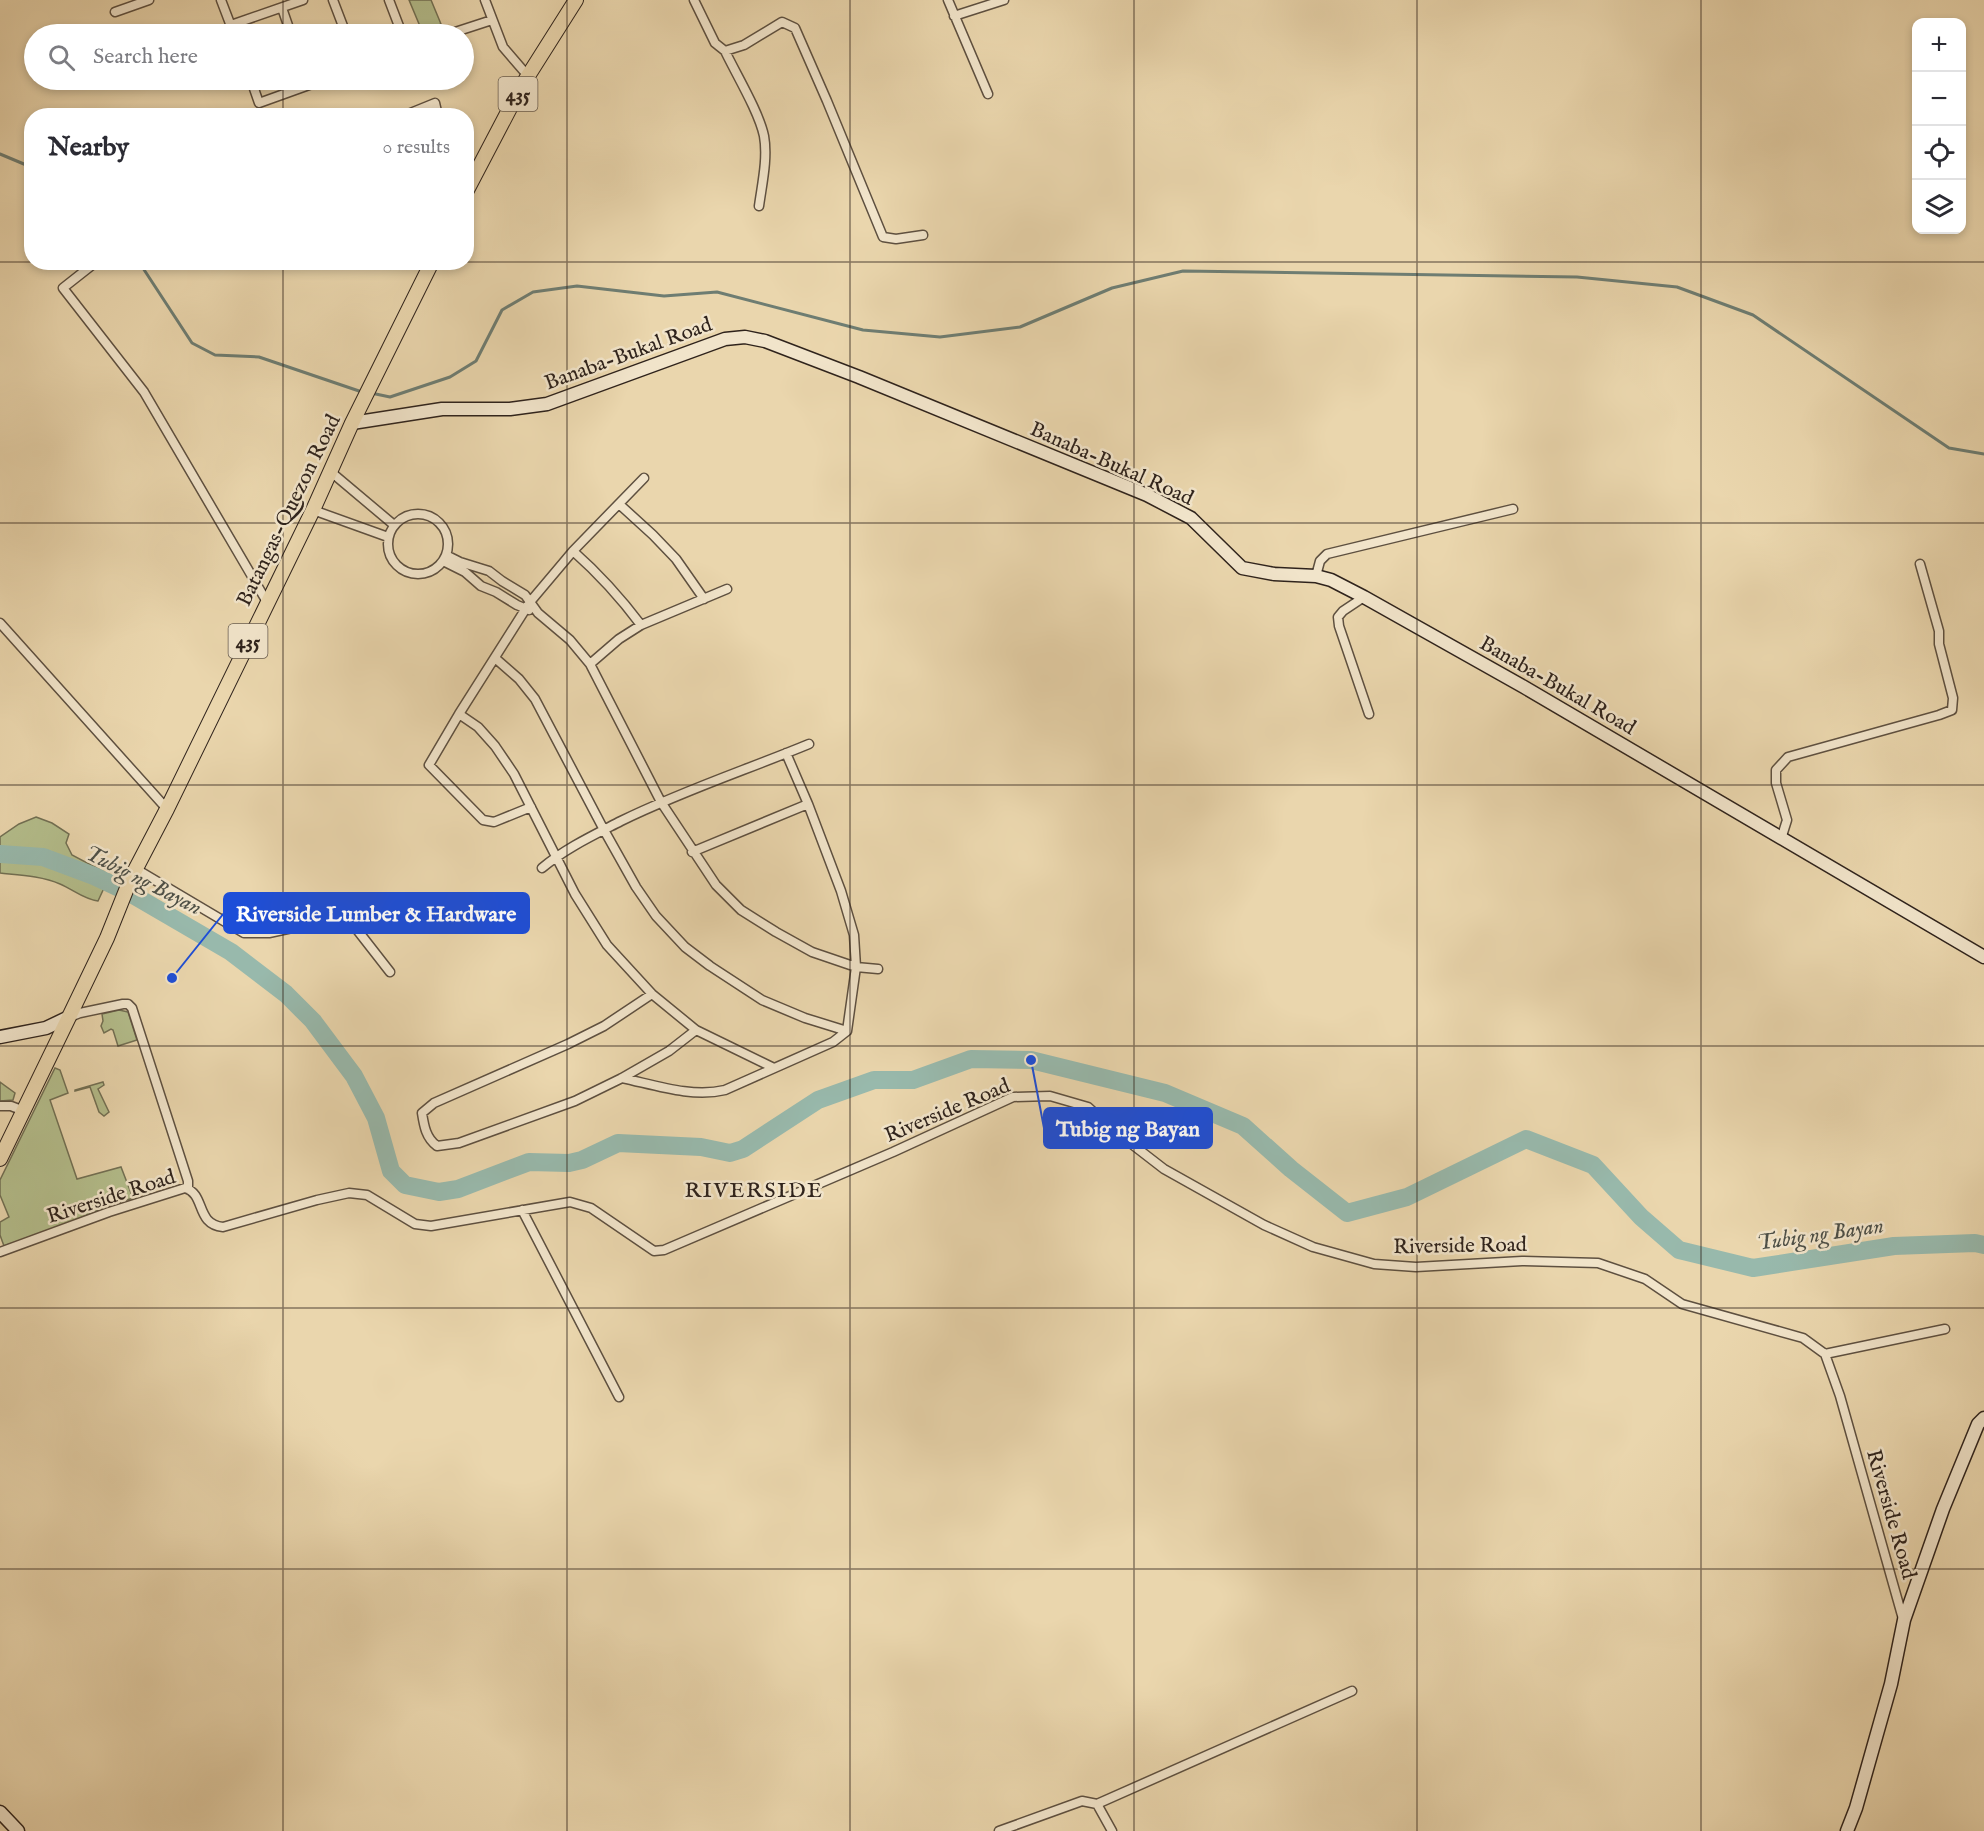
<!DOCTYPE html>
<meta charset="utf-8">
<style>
:root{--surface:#fff;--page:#f2f2f3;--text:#2b2b33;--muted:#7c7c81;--line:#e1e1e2}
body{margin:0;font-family:"IM FELL English",serif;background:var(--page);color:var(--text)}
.controls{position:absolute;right:18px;top:18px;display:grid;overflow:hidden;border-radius:12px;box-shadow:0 3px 9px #0003}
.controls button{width:54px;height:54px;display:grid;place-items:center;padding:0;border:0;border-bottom:2px solid var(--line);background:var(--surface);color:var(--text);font:30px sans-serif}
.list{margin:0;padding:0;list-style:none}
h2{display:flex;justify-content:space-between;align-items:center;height:78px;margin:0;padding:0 24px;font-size:26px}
h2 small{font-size:20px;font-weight:400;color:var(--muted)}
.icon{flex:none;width:33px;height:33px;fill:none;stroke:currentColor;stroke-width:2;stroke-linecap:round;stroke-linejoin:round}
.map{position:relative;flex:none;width:1984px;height:1831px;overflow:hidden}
.search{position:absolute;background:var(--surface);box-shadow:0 3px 9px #0003;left:24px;top:24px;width:450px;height:66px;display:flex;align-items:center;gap:15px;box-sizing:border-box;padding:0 21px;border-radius:33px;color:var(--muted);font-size:22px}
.panel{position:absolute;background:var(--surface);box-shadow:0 3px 9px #0003;left:24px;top:108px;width:450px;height:162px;border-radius:24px}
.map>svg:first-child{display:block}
</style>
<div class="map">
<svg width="1984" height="1831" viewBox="0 0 1984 1831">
<rect width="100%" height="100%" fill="#ead6ad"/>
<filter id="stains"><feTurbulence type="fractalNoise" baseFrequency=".00333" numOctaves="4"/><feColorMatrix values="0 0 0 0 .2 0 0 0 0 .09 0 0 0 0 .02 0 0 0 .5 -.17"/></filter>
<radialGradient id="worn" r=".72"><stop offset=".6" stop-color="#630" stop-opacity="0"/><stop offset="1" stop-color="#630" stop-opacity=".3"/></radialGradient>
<path fill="#b4be8c" stroke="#727054" stroke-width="1.5" d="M 409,0 L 431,0 L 441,24 L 422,31 Z
M 36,817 L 52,823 L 69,834 L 66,843 L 72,855 L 110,875 L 98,901 C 83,899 74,890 60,884 C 42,876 19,875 0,873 L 0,837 L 19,824 Z
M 119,1010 L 128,1012 L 137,1040 L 118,1046 L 113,1030 L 111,1029 L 104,1033 L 101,1026 L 103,1021 L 102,1014 Z
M 55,1068 L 60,1070 L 68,1093 L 50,1100 L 77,1179 L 121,1167 L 133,1198 L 109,1206 L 64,1225 L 4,1246 L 0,1235 L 0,1222 L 9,1217 L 0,1195 L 0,1180 Z
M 0,1082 L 15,1093 L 13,1100 L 0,1101 Z
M 103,1082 L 104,1085 L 98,1089 L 109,1112 L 104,1116 L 99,1112 L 90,1087 L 75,1091 L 75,1090 Z"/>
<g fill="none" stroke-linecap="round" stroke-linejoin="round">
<path stroke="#6e7d72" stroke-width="3" d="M 0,154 L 31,167
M 139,262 L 192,343 L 215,355 L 259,357 L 362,392
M 371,393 L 390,397 L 450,377 L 476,361 L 502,310 L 533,292 L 577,286 L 664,296 L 717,292 L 863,330 L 940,337 L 1020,327 L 1112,288 L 1183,271 L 1577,277 L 1677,287 L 1753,315 L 1949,448 L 1984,454"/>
<path stroke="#98b9ac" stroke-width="18" d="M 0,854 L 43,857 L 94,876 L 128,892 L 231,952 L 286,994 L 313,1021 L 354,1076 L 376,1118 L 391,1171 L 405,1185 L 439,1192 L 458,1189 L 529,1162 L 569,1163 L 582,1160 L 618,1143 L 701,1147 L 730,1153 L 743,1149 L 818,1100 L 874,1080 L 913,1080 L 971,1059 L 1031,1060 L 1165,1093 L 1243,1126 L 1291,1169 L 1347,1213 L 1407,1197 L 1526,1139 L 1593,1165 L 1641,1217 L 1679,1250 L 1753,1268 L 1894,1246 L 1975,1243 L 1984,1245"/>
<g stroke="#5e5040" stroke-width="11">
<path id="street" d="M 221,0 L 234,34
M 333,0 L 346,34
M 389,0 L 402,34
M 485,0 L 503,47 L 528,76
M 694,0 L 715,43 L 725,51 L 744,45 L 782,22 L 795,28 L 827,101 L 883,237 L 896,239 L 923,235
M 948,0 L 988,94
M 282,8 L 291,34
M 115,12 L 149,0
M 954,16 L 1004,0
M 231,25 L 303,0
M 449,34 L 492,20
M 725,51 C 736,74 759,112 764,136 C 768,158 762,184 759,206
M 251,80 L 259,103 L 323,80
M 403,116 L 435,103 L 438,116
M 31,170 L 32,171
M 96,262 L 63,288 L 144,392 L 267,602
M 331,472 L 394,525
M 619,504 L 653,535 L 676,559 L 704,599
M 313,510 L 388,537
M388 544a30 30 0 1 1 60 0a30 30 0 1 1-60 0Z
M 573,551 C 599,574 620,597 641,625
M 446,555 L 460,562 L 489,571 L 502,581 L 525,595 L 538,613 L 570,640 L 590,664 L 661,802 L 716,885 L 741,910 L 776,932 L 812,952 L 856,967 L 878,969
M 443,561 L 465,572 L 481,586 L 496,592 L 517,605 L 529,610
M 1316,576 L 1320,561 L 1327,554 L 1513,509
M 1364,597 L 1343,611 L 1338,617 L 1339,626 L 1369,714
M 0,623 L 167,809
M 495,658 L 519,679 L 535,699 L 604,830 L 636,887 L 656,916 L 685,947 L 710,966 L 762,1000 L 805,1018 L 847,1031
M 590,664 L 619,639 L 641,625 L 727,589
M 459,714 L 478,727 L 495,746 L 514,774 L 575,894 L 607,945 L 652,994 L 696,1030 L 774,1068
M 531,807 L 494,822 L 483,820 L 429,765 L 459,714 L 530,602 L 573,551 L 644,478
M 1781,839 L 1787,820 L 1776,783 L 1776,770 L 1788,757 L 1939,715 L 1952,710 L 1953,698 L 1939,644 L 1939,631 L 1920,564
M 692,852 L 808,804
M 542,868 C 566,848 594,835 621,821 C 682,791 746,770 809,744
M 136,869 L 244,933 L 269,933 L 329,920 L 351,922 L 390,972
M 652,994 L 604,1026 L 568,1044 L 434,1103 L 422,1113 C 424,1126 426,1138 437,1146 L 459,1143 L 575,1101 L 622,1078 L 669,1051 L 696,1030
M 70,1017 L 80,1013 L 123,1004 L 128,1004 L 132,1008 L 188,1181 L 188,1189
M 622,1078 C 655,1085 692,1098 725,1090 L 833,1042 L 847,1031 L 856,967 L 854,935 L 841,891 L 808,804 L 786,753
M 0,1106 L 11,1106 L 24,1111
M 522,1210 L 619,1397
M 0,1252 L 109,1212 L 185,1188 C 206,1194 195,1224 223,1227 L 317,1200 L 349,1193 L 367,1195 L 415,1224 L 431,1226 L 570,1202 L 591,1208 L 654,1251 L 664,1250 L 893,1152 L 1013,1097 L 1050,1096 L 1088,1107 L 1111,1128 L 1164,1169 L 1264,1225 L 1313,1247 L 1374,1264 L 1416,1267 L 1522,1261 L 1598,1263 L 1645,1279 L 1682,1304 L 1803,1338 L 1825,1354 L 1840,1396 L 1903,1619
M 1825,1354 L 1945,1329
M 1097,1804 L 1112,1831
M 999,1831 L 1082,1801 L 1097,1804 L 1352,1691"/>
</g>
<g stroke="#2f231c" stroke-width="15">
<path id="secondary" d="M 352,423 L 442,409 L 510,409 L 547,404 L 725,339 L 745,337 L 765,341 L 859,377 L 1147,495 L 1191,518 L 1242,568 L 1274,574 L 1316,576 L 1331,580 L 1364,597 L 1524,687 L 1984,957
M 0,1037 L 46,1028 L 69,1017
M 0,1812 L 18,1831
M 1847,1831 L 1856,1808 L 1891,1684 L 1904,1620 L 1943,1509 L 1978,1424 L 1984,1418"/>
</g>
<g stroke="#2f231c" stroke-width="16">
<path id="primary" d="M 466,192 L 521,87 L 576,0
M 0,1159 L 69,1017 L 107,938 L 131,878 L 167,809 L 313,510 L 352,423 L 432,262"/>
</g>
<use href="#street" stroke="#f1e4ca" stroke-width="8"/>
<use href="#secondary" stroke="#f1e4ca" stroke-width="12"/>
<use href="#primary" stroke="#ead6ad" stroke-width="14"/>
</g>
<path fill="none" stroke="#2f231c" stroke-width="1.5" stroke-opacity="0.55" d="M 283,0 L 283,34M 567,0 L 567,1831M 850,0 L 850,1831M 1134,0 L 1134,1831M 1417,0 L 1417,1831M 1701,0 L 1701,1831M 283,80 L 283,116M 0,262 L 32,262M 283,262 L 283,1831M 466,262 L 1984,262M 0,523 L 1984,523M 0,785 L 1984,785M 0,1046 L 1984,1046M 0,1308 L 1984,1308M 0,1569 L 1984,1569"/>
<g text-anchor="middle" stroke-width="5" stroke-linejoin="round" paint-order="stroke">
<g fill="#f1e4ca" stroke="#695d50" stroke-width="1.5">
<rect x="498.5" y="77" width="39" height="34" rx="4.5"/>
<rect x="228.5" y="624" width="39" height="34" rx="4.5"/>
</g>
<g font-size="20" font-weight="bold" fill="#2f231c">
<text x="518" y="101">435</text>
<text x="248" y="648">435</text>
</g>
<g font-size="21" fill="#2f231c" stroke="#f1e4ca">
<text transform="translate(628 353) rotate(-20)" y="7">Banaba-Bukal Road</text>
<text transform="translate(1112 463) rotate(24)" y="7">Banaba-Bukal Road</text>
<text transform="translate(288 510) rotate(-64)" y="7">Batangas-Quezon Road</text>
<text transform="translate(1558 685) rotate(30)" y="7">Banaba-Bukal Road</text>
<text transform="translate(947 1110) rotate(-23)" y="7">Riverside Road</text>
<text transform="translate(111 1196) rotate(-18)" y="7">Riverside Road</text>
<text transform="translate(1460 1245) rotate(-1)" y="7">Riverside Road</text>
<text transform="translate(1892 1514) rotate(74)" y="7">Riverside Road</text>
</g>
<g font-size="22" font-style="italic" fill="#4e5047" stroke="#f1e4ca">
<text transform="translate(144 879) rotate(27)" y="8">Tubig ng Bayan</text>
<text transform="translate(1820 1233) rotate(-8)" y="8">Tubig ng Bayan</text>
</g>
<g font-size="22" letter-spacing="1.5" fill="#2f231c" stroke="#f1e4ca">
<text x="754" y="1197">RIVERSIDE</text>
</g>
</g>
<path fill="none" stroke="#1d4ed8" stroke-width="2" d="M172 978L224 913M1031 1060L1044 1128"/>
<g fill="#1d4ed8" stroke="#f1e4ca" stroke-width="2">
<circle cx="172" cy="978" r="6"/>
<circle cx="1031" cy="1060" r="6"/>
</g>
<g fill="#1d4ed8" stroke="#1d4ed8" stroke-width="2">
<rect x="224" y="893" width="305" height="40" rx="6"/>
<rect x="1044" y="1108" width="168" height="40" rx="6"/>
</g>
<g font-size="22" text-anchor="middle" font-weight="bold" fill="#fff">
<text x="376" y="921">Riverside Lumber &amp; Hardware</text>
<text x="1128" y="1136">Tubig ng Bayan</text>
</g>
<rect width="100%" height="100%" filter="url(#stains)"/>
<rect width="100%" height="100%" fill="url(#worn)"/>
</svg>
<div class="controls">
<button>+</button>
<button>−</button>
<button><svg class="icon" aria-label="locate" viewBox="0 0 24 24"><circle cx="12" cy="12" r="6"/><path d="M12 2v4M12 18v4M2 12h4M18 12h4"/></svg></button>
<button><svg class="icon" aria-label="layers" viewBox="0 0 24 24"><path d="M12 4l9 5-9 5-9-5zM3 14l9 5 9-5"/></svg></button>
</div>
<div class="search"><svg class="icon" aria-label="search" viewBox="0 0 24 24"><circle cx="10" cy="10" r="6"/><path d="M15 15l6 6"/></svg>Search here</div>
<section class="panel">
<h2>Nearby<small>0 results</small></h2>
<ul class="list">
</ul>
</section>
</div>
